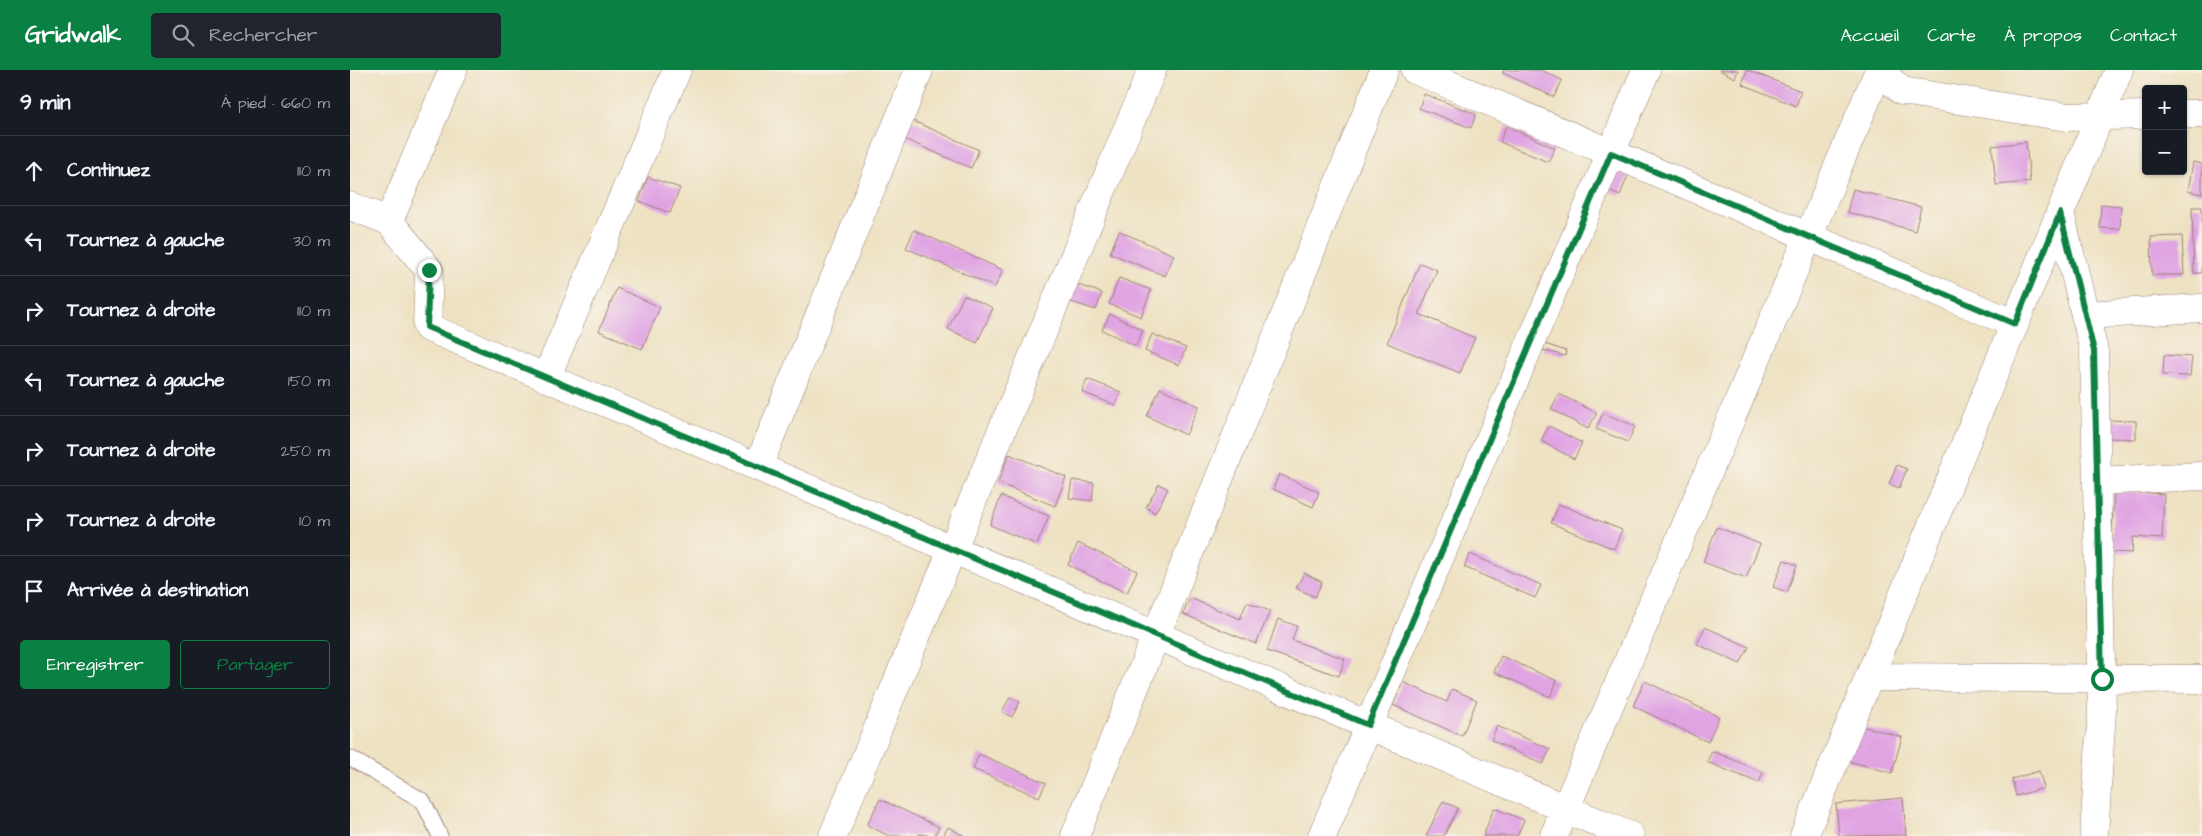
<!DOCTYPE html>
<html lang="fr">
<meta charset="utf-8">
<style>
:root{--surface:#171b24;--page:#20242c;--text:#f1f3f6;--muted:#9ea1a6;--line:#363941;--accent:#0b8043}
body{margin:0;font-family:"Architects Daughter",sans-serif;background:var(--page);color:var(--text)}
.controls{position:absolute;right:15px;top:15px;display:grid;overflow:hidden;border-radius:5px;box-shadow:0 1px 4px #0004}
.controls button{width:45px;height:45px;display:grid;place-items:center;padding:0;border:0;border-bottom:1px solid var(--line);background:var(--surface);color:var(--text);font:25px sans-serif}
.stop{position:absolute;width:15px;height:15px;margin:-11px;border:4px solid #0b8043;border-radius:50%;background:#fff}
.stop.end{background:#0b8043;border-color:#fff;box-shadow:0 1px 5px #0008}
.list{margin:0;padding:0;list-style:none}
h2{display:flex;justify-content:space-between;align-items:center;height:65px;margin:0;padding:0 20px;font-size:21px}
h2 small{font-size:16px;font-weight:400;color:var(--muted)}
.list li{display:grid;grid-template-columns:32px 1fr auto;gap:15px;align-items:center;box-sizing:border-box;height:70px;padding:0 20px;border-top:1px solid var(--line)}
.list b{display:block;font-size:19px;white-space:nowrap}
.list em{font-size:16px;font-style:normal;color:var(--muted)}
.actions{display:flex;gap:10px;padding:15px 20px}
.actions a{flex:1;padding:11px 0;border:1px solid var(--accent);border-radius:5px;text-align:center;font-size:18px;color:var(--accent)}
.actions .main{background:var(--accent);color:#fff}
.icon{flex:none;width:28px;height:28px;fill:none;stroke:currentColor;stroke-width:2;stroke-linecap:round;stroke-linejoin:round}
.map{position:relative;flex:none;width:1852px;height:766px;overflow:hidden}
header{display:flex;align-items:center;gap:30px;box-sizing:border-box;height:70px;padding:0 25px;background:var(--accent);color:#fff}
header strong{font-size:24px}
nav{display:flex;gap:28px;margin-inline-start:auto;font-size:18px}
.search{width:350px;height:45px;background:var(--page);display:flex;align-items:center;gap:12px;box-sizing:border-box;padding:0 18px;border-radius:5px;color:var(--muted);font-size:19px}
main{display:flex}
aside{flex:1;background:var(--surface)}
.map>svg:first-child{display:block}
</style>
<header>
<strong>Gridwalk</strong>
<div class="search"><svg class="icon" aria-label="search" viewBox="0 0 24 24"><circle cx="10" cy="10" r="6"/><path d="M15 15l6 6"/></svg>Rechercher</div>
<nav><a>Accueil</a><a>Carte</a><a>À propos</a><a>Contact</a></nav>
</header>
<main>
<aside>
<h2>9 min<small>À pied · 660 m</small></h2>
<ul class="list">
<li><svg class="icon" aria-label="ahead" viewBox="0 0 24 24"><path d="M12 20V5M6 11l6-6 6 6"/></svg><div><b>Continuez</b></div><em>110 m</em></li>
<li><svg class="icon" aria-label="left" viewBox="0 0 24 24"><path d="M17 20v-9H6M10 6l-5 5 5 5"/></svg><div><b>Tournez à gauche</b></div><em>30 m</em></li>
<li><svg class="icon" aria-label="right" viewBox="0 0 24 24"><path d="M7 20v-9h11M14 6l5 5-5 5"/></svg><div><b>Tournez à droite</b></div><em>110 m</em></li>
<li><svg class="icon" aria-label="left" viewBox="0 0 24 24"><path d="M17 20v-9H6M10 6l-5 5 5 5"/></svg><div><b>Tournez à gauche</b></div><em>150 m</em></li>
<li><svg class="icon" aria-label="right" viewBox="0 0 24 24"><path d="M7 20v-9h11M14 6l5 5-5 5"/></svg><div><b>Tournez à droite</b></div><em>250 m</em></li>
<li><svg class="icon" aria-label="right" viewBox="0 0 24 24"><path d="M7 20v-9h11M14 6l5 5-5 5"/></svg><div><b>Tournez à droite</b></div><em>10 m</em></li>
<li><svg class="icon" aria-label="arrive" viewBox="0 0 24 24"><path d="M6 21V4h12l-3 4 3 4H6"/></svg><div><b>Arrivée à destination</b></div></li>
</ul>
<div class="actions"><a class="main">Enregistrer</a><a>Partager</a></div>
</aside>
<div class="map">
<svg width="1852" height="766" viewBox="0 0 1852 766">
<rect width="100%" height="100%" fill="#f7f3e8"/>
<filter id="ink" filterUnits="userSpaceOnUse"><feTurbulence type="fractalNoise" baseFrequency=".02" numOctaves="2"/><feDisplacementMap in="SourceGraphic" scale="10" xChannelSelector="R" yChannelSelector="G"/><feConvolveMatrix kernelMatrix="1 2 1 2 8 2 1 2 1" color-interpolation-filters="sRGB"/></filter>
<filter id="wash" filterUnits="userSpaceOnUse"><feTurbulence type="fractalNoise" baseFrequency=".0096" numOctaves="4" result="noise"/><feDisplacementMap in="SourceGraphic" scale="20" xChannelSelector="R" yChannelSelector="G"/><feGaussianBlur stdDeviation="1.12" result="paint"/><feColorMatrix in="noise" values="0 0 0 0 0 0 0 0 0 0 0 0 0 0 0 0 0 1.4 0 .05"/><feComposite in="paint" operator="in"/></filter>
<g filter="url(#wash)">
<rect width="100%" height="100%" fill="#eee2c3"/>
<g id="blocks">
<path fill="#e0a4e3" d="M 1154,0 L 1191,0 L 1212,10 L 1204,27 L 1153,3 Z
M 1369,0 L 1388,0 L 1385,8 Z
M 1397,0 L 1451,21 L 1446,36 L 1392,14 Z
M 1074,24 L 1126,44 L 1121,58 L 1069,38 Z
M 561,50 L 629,80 L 621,98 L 552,68 Z
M 1156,56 L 1205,78 L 1198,92 L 1150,72 Z
M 1676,72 L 1680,112 L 1646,115 L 1642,76 Z
M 1843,92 L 1852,94 L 1852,124 L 1838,121 Z
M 1265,100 L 1278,105 L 1270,126 L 1257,120 Z
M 298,107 L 330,118 L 320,143 L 289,131 Z
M 1503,119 L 1571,137 L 1565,161 L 1497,142 Z
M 1751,134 L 1771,136 L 1770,159 L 1750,158 Z
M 1842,137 L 1852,137 L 1852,203 L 1844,203 Z
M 564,160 L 653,200 L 645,217 L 556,178 Z
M 769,161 L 824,185 L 815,206 L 760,183 Z
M 1832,166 L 1834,205 L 1802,205 L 1801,167 Z
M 1070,193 L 1087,200 L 1069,244 L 1125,268 L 1110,303 L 1037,273 Z
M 769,208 L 801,220 L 791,247 L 759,234 Z
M 726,214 L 752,223 L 746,240 L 721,232 Z
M 267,218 L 310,237 L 292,279 L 249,261 Z
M 614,225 L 643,238 L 627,273 L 598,259 Z
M 760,244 L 793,260 L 786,276 L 752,260 Z
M 802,264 L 836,278 L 829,295 L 795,281 Z
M 1195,274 L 1216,281 L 1215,286 L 1193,280 Z
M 1814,285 L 1842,287 L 1840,306 L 1813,305 Z
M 737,309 L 771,322 L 765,335 L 732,322 Z
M 810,318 L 849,336 L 836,365 L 797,346 Z
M 1209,324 L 1247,343 L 1238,359 L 1201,339 Z
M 1253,343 L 1285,356 L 1278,372 L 1246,359 Z
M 1757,350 L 1786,351 L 1786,369 L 1757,368 Z
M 1199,356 L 1232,373 L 1224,389 L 1191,371 Z
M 659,384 L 716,407 L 705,436 L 648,413 Z
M 1547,395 L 1557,399 L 1549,418 L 1539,414 Z
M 929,404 L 969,422 L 963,437 L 923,419 Z
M 722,410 L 744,413 L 742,431 L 719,428 Z
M 809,414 L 818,419 L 805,443 L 796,437 Z
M 1764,421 L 1814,424 L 1812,469 L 1783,467 L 1782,483 L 1761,482 Z
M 651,426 L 699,446 L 687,475 L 640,455 Z
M 1209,434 L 1272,460 L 1264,479 L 1201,453 Z
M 1367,457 L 1410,474 L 1396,508 L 1353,492 Z
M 728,473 L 787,501 L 777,523 L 718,495 Z
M 1120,484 L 1191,515 L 1185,528 L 1114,497 Z
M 1434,490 L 1447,495 L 1437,522 L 1423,517 Z
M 954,503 L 972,512 L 965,527 L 946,518 Z
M 840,528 L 890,549 L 897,532 L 920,541 L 906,574 L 833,544 Z
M 928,549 L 947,556 L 942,570 L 995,589 L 989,606 L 917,581 Z
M 1355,557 L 1399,577 L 1390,594 L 1347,574 Z
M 1151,586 L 1207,611 L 1200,627 L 1144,602 Z
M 1295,611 L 1369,647 L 1358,672 L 1283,636 Z
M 1053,612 L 1097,632 L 1102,619 L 1127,630 L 1112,666 L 1043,635 Z
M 660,627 L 670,632 L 662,647 L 652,642 Z
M 1508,655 L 1552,667 L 1542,703 L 1498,691 Z
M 1147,656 L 1200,679 L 1193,694 L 1141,670 Z
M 1362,681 L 1413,702 L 1409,713 L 1357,692 Z
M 629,684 L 696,713 L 689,727 L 623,699 Z
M 1689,701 L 1694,718 L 1666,726 L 1662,709 Z
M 1553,728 L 1556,765 L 1489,766 L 1486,734 Z
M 530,729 L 589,757 L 584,766 L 569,764 L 568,766 L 539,766 L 517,755 Z
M 1093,731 L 1108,738 L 1094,766 L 1076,766 Z
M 1144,738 L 1174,750 L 1167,766 L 1133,766 Z
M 598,757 L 614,766 L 593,766 Z"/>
</g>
</g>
<g filter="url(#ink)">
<use href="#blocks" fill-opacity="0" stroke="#9c8077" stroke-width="1"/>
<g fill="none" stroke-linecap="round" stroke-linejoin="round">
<g stroke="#9c8077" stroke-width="17">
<path id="service" d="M 0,688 L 73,731 L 90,766"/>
</g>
<g stroke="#9c8077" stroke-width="29">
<path id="minor" d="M 1065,0 L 1665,254
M 1529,0 L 1552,21 L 1717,47 L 1796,45
M 1833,44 L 1852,44
M 0,136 L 39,151 L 79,200 L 77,257 L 1280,766
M 1710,143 L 1744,281 L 1752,640 L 1744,766
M 39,151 L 103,0
M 1735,245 L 1852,238
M 196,308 L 327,0
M 408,397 L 569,0
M 1747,411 L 1852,406
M 1519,607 L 1852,609
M 483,766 L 802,0
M 725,766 L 1034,0
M 972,766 L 1296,0
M 1204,766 L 1529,0
M 1454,766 L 1769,0"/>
</g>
<use href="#service" stroke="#fff" stroke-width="15"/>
<use href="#minor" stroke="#fff" stroke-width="28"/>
</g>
</g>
<g fill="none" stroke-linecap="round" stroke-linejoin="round" filter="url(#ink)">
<path stroke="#0b8043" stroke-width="6" d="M 79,200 L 77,257 L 1018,655 L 1261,83 L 1665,254 L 1710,143 L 1744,281 L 1752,609"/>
</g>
</svg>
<div class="controls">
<button>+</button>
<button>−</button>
</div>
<div class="stop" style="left:1752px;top:609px"></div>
<div class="stop end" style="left:79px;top:200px"></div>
</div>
</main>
